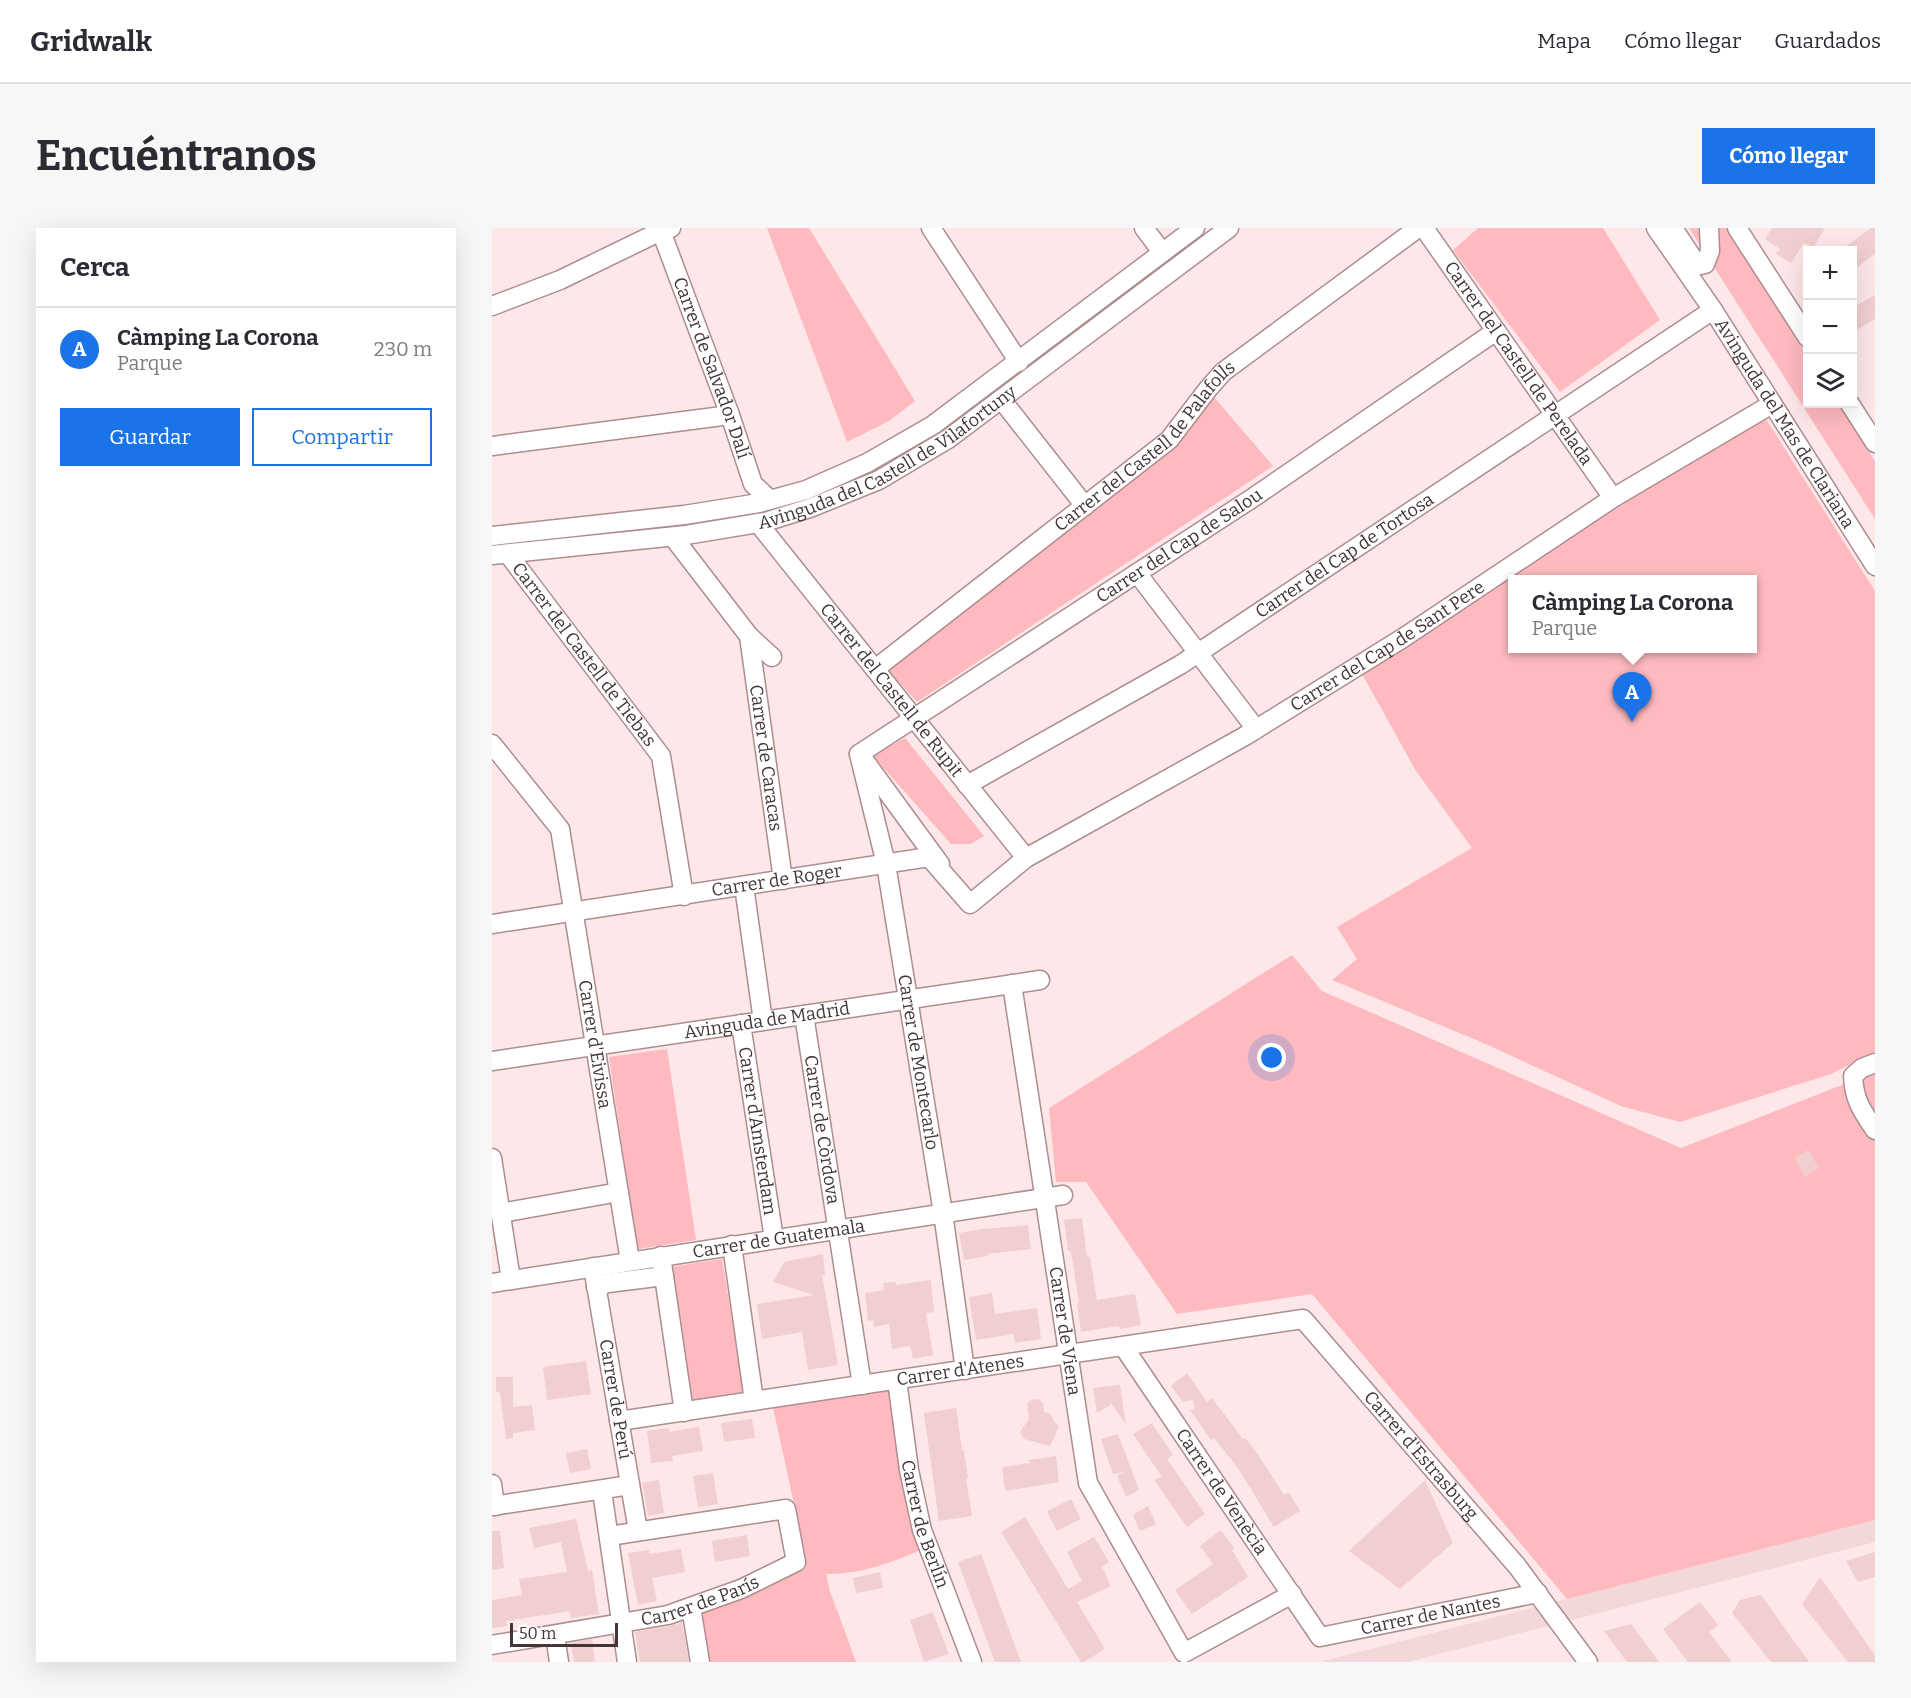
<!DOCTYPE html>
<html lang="es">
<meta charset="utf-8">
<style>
:root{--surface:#fff;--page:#f7f7f7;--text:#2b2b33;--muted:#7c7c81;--line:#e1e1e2;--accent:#1a73e8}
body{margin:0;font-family:Bitter,serif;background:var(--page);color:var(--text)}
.controls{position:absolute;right:18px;top:18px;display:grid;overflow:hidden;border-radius:0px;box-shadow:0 6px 24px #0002}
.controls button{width:54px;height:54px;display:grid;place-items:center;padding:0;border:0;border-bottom:2px solid var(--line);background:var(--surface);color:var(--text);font:30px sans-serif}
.scale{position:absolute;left:18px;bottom:15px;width:108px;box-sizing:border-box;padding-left:6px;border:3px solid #433536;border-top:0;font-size:16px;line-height:21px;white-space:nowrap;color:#433536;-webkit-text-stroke:4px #fafafa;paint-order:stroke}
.you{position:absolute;left:780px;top:830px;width:21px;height:21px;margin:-15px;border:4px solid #fff;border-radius:50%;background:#1a73e8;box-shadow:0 0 0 9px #1a73e833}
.badge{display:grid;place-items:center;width:39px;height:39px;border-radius:50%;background:var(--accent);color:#fff;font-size:20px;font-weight:700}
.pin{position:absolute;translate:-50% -50px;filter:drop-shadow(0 2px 3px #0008)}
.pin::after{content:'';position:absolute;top:32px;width:21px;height:18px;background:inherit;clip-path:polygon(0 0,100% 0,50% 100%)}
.popup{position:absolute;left:1016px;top:347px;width:249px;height:78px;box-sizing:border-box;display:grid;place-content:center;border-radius:0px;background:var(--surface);filter:drop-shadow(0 2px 4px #0005);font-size:20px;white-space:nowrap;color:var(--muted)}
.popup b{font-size:22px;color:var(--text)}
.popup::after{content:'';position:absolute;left:50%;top:100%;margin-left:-12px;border:12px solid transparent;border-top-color:var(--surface)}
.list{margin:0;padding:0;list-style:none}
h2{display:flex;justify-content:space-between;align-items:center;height:78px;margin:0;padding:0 24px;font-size:26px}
h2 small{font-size:20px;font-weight:400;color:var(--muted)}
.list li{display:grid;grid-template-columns:39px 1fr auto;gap:18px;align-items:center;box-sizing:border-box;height:84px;padding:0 24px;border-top:2px solid var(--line)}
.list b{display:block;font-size:22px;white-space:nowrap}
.list p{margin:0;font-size:20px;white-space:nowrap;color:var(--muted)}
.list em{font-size:20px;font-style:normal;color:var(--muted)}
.actions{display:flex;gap:12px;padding:18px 24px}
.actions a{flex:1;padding:14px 0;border:2px solid var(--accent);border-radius:0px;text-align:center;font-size:21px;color:var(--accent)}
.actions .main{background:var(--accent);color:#fff}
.icon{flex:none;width:33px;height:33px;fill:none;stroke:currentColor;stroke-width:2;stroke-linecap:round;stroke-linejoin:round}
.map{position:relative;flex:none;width:1383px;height:1434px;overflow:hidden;border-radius:0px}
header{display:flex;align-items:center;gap:36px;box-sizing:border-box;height:84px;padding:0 30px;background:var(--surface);border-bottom:2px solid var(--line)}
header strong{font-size:28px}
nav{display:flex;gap:33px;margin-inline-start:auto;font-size:21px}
.intro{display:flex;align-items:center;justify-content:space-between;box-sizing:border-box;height:144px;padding:0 36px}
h1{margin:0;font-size:42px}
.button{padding:15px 27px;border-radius:0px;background:var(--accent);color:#fff;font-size:21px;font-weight:700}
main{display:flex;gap:36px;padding:0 36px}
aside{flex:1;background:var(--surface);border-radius:0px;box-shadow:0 6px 24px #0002}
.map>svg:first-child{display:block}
</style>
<header>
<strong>Gridwalk</strong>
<nav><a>Mapa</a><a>Cómo llegar</a><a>Guardados</a></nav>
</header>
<div class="intro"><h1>Encuéntranos</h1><a class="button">Cómo llegar</a></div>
<main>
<aside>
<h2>Cerca<small></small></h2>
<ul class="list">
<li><span class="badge">A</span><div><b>Càmping La Corona</b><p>Parque</p></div><em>230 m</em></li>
</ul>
<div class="actions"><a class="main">Guardar</a><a>Compartir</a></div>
</aside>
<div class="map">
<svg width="1383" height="1434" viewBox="0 0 1383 1434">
<rect width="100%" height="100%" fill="#fde7e8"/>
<path fill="#f3d8d9" d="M 1383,1292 L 1383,1314 L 916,1434 L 828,1434 Z"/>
<path fill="#febabf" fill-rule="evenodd" d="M 275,0 L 317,0 L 423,173 L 397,193 L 355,214 Z
M 986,0 L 1111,0 L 1168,92 L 1068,164 L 961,22 Z
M 1197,0 L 1234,0 L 1315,128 L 1316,176 L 1346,176 L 1383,233 L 1383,291 Z
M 721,168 L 781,238 L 425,474 L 396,442 L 686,215 Z
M 1274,191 L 1383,363 L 1383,824 L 1339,846 L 1188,894 L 1129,878 L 989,814 L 840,752 L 865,731 L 845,699 L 980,620 L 924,543 L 869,444 C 1002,357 1136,270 1274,191 ZM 1020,352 L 1260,352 L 1260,420 L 1020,420 Z
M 413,510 L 492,608 L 479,616 L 459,616 L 381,528 Z
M 800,727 L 830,763 L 1189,920 L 1383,844 L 1383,1292 L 1075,1371 L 820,1066 L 685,1086 L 594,954 L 564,954 L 557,880 Z
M 175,821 L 204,1012 L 145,1021 L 117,829 Z
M 230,1031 L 252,1165 L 198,1174 L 178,1039 Z
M 398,1162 L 408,1242 L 416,1287 L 429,1322 C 399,1335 366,1347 334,1346 L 338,1363 L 364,1434 L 215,1434 L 208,1386 L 306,1341 L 314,1332 L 281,1179 Z"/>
<path fill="#f1ced0" d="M 1280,0 L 1333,0 L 1321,20 L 1312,15 L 1299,35 L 1284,26 L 1288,21 L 1273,11 Z
M 1379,0 L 1383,0 L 1383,26 L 1360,43 L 1360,22 L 1349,22 Z
M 1383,67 L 1383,91 L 1360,105 L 1360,80 Z
M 1316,922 L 1327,940 L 1313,949 L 1302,930 Z
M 590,990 L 595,1029 L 598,1029 L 605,1072 L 643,1066 L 649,1097 L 628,1101 L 627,1098 L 589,1104 L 585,1075 L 587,1075 L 579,1023 L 576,1023 L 572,992 Z
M 536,997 L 539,1021 L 495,1026 L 496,1028 L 472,1032 L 467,1005 L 491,1001 Z
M 331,1026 L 333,1047 L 330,1047 L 346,1137 L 316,1142 L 310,1104 L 270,1111 L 265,1076 L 322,1067 L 281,1054 L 292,1034 Z
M 439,1052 L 442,1084 L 434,1085 L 441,1127 L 421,1131 L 418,1118 L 400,1121 L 397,1096 L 382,1099 L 381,1092 L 376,1093 L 373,1065 L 392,1062 L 391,1055 L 404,1054 L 404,1057 Z
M 500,1065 L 503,1086 L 545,1080 L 549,1111 L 523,1115 L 522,1106 L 484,1112 L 477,1069 Z
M 94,1133 L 99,1166 L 55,1172 L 51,1139 Z
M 695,1145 L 715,1174 L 720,1170 L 751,1211 L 753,1210 L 765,1225 L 792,1267 L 797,1264 L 808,1283 L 782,1299 L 746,1240 L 722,1210 L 719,1212 L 698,1182 L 703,1181 L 701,1172 L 691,1174 L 679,1158 Z
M 4,1149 L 21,1149 L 21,1179 L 40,1177 L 43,1202 L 21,1205 L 21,1210 L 14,1211 L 8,1164 L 4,1164 Z
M 628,1157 L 634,1196 L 618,1174 L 619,1177 L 605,1185 L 601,1160 Z
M 547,1171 L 551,1175 L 552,1184 L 559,1186 L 562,1194 L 567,1198 L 558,1218 L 532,1211 L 528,1204 L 537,1191 L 535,1176 L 539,1172 Z
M 464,1180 L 470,1222 L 472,1222 L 476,1250 L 474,1251 L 480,1288 L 447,1293 L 432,1185 Z
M 260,1191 L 263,1210 L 232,1214 L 229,1195 Z
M 660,1195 L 681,1227 L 675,1231 L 713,1286 L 695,1299 L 662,1252 L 670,1249 L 641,1206 Z
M 207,1199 L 211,1223 L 180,1228 L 181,1233 L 159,1235 L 155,1203 L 177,1200 L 177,1204 Z
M 626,1206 L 647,1262 L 634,1269 L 625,1248 L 632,1244 L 621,1246 L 609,1211 Z
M 95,1221 L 99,1241 L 78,1245 L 74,1225 Z
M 564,1228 L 567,1254 L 513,1263 L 510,1239 L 538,1235 L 537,1232 Z
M 221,1245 L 226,1276 L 206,1279 L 201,1248 Z
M 167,1252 L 172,1285 L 156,1288 L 150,1255 Z
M 933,1252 L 961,1315 L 908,1361 L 857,1323 Z
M 579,1271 L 589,1291 L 565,1303 L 555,1283 Z
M 656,1278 L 664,1296 L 648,1303 L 641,1287 Z
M 533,1289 L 576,1361 L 590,1353 L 575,1324 L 602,1309 L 617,1334 L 610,1339 L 619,1358 L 585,1374 L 613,1421 L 592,1434 L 589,1434 L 509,1304 Z
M 84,1291 L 96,1343 L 100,1342 L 107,1386 L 79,1390 L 78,1383 L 14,1393 L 15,1398 L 0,1400 L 0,1372 L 30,1367 L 27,1351 L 75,1344 L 69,1314 L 42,1320 L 37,1300 Z
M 729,1302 L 742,1320 L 740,1322 L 756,1349 L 700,1386 L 683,1362 L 721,1336 L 708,1318 Z
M 0,1303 L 8,1303 L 12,1340 L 0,1342 Z
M 255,1307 L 258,1328 L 223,1334 L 220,1313 Z
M 189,1321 L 193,1344 L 160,1350 L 165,1373 L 146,1377 L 136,1325 L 157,1322 L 157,1326 Z
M 1383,1324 L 1383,1349 L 1366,1354 L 1354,1333 Z
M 489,1326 L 529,1434 L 503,1434 L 466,1334 Z
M 388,1344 L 391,1360 L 364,1365 L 361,1350 Z
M 1328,1349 L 1383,1427 L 1383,1434 L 1356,1434 L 1310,1376 Z
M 1269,1367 L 1317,1434 L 1279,1434 L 1240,1385 L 1248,1372 Z
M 1208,1374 L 1226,1397 L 1217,1404 L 1240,1434 L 1196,1434 L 1171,1401 Z
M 441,1384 L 457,1426 L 432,1434 L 418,1392 Z
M 190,1394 L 197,1434 L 148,1434 L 143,1404 L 178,1398 Z
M 1139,1396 L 1167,1434 L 1135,1434 L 1112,1403 Z
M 100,1411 L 103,1434 L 82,1434 L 79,1415 Z"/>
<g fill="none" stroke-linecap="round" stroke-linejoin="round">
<g stroke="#ad8d8f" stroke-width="21">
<g id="minor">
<path d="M 439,0 L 527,134"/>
<path d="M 652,0 L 670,24"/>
<path id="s1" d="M 932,0 L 1121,270"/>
<path id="s2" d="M 1164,0 L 1221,82 L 1383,338"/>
<path d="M 1181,0 L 1202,32"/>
<path d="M 1245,0 L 1316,110"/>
<path id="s3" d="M 169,3 L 238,187 L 261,256 L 278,272"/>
<path d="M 1190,24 L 1199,39 L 1213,36 L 1218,23 L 1217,0"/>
<path d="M 0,78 L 68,52 L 169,3 L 179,0"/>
<path d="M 509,171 L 593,278"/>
<path d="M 1358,176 L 1383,215"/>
<path d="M 0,218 L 238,187"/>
<path id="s4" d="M 266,295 L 534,630"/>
<path d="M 0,308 L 192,287 L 267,275 L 314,262 L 375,235 L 441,197 L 703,0"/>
<path d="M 181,309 L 257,408 L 280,429"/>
<path id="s5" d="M 16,326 L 169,528 L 192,668"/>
<path id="s6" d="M 0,327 L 194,307 L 273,294 L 318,280 L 387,252 L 456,211 L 737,0"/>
<path d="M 645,345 L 764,501"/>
<path id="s7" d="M 257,408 L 291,652"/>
<path id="s8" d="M 383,441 L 677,212 L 716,161 L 731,144 L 926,0"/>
<path id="s9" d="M 0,516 L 68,601 L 138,1033"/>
<path id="s10" d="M 367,526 L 762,269 L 1004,103"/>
<path id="s11" d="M 367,526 L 394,636 L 451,985 L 473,1142"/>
<path d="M 372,532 L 448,636"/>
<path id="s12" d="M 475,557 L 688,437 L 1221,82"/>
<path d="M 252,658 L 271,793"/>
<path id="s13" d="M 0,696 L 437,629 L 478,676 L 534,630 L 753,508 L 911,410 L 1121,270 L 1280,176"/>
<path id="s14" d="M 520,756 L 596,1255 L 692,1425 L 800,1366"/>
<path id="s15" d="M 312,787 L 370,1157"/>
<path id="s16" d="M 249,796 L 282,1011"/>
<path id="s17" d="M 0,833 L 548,752"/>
<path d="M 1383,835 L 1370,840 L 1361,848 C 1362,872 1370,883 1383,902"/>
<path d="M 0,930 L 19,1052"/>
<path d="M 9,985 L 127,964"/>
<path d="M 240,1017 L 262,1173"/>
<path d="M 169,1028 L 192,1184"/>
<path id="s18" d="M 101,1039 L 146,1303"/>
<path id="s19" d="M 0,1055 L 571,967"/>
<path d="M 104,1059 L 116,1055 L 172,1048"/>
<path id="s20" d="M 631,1118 L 828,1409 L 1046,1365"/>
<path id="s21" d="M 405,1152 L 417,1242 L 430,1302 L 480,1434"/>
<path id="s22" d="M 127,1193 L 811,1091 L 1025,1338 L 1096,1434"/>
<path d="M 0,1256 L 3,1278"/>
<path d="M 110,1263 L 135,1434"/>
<path d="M 0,1278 L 138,1257"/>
<path d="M 199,1379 L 208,1434"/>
<path d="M 63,1407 L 67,1434"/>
<path id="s23" d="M 0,1417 L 176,1387 L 249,1361 L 304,1334 L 294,1281 L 117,1308"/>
</g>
</g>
<use href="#minor" stroke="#fff" stroke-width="18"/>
</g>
<g text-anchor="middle" stroke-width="4.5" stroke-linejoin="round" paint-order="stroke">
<g font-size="18" fill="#433536" stroke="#fafafa">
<text dy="6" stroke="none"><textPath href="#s1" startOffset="165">Carrer del Castell de Perelada</textPath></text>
<text dy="6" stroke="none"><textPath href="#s3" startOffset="146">Carrer de Salvador Dalí</textPath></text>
<text dy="6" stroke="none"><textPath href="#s2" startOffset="234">Avinguda del Mas de Clariana</textPath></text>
<text dy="6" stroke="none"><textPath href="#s8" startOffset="351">Carrer del Castell de Palafolls</textPath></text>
<text dy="6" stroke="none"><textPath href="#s6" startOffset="414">Avinguda del Castell de Vilafortuny</textPath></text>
<text dy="6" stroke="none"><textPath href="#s10" startOffset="382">Carrer del Cap de Salou</textPath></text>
<text dy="6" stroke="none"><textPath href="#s12" startOffset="442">Carrer del Cap de Tortosa</textPath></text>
<text dy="6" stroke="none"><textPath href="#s13" startOffset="996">Carrer del Cap de Sant Pere</textPath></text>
<text dy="6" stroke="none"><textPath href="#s5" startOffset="126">Carrer del Castell de Tiebas</textPath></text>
<text dy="6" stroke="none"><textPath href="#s4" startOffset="214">Carrer del Castell de Rupit</textPath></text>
<text dy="6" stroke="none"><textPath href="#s7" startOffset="123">Carrer de Caracas</textPath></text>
<text dy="6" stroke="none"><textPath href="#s13" startOffset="288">Carrer de Roger</textPath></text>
<text dy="6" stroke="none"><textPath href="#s17" startOffset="278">Avinguda de Madrid</textPath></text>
<text dy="6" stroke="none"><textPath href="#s9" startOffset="327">Carrer d'Eivissa</textPath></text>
<text dy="6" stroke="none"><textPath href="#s11" startOffset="314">Carrer de Montecarlo</textPath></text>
<text dy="6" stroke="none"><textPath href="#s15" startOffset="116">Carrer de Còrdova</textPath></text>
<text dy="6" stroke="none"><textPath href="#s16" startOffset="108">Carrer d'Amsterdam</textPath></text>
<text dy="6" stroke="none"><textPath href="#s19" startOffset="290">Carrer de Guatemala</textPath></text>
<text dy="6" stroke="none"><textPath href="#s14" startOffset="351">Carrer de Viena</textPath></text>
<text dy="6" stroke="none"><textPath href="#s22" startOffset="345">Carrer d'Atenes</textPath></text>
<text dy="6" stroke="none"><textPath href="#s18" startOffset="134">Carrer de Perú</textPath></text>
<text dy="6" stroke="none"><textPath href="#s22" startOffset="872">Carrer d'Estrasburg</textPath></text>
<text dy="6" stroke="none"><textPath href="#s20" startOffset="176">Carrer de Venècia</textPath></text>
<text dy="6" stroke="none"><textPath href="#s21" startOffset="147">Carrer de Berlín</textPath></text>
<text dy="6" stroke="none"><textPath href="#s23" startOffset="213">Carrer de París</textPath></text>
<text dy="6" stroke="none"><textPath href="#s20" startOffset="464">Carrer de Nantes</textPath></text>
</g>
</g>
</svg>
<div class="controls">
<button>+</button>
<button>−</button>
<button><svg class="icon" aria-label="layers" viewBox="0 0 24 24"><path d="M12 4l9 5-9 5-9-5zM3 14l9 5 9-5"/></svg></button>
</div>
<div class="scale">50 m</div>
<div class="you"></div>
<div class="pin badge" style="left:1140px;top:494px">A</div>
<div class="popup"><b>Càmping La Corona</b>Parque</div>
</div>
</main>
